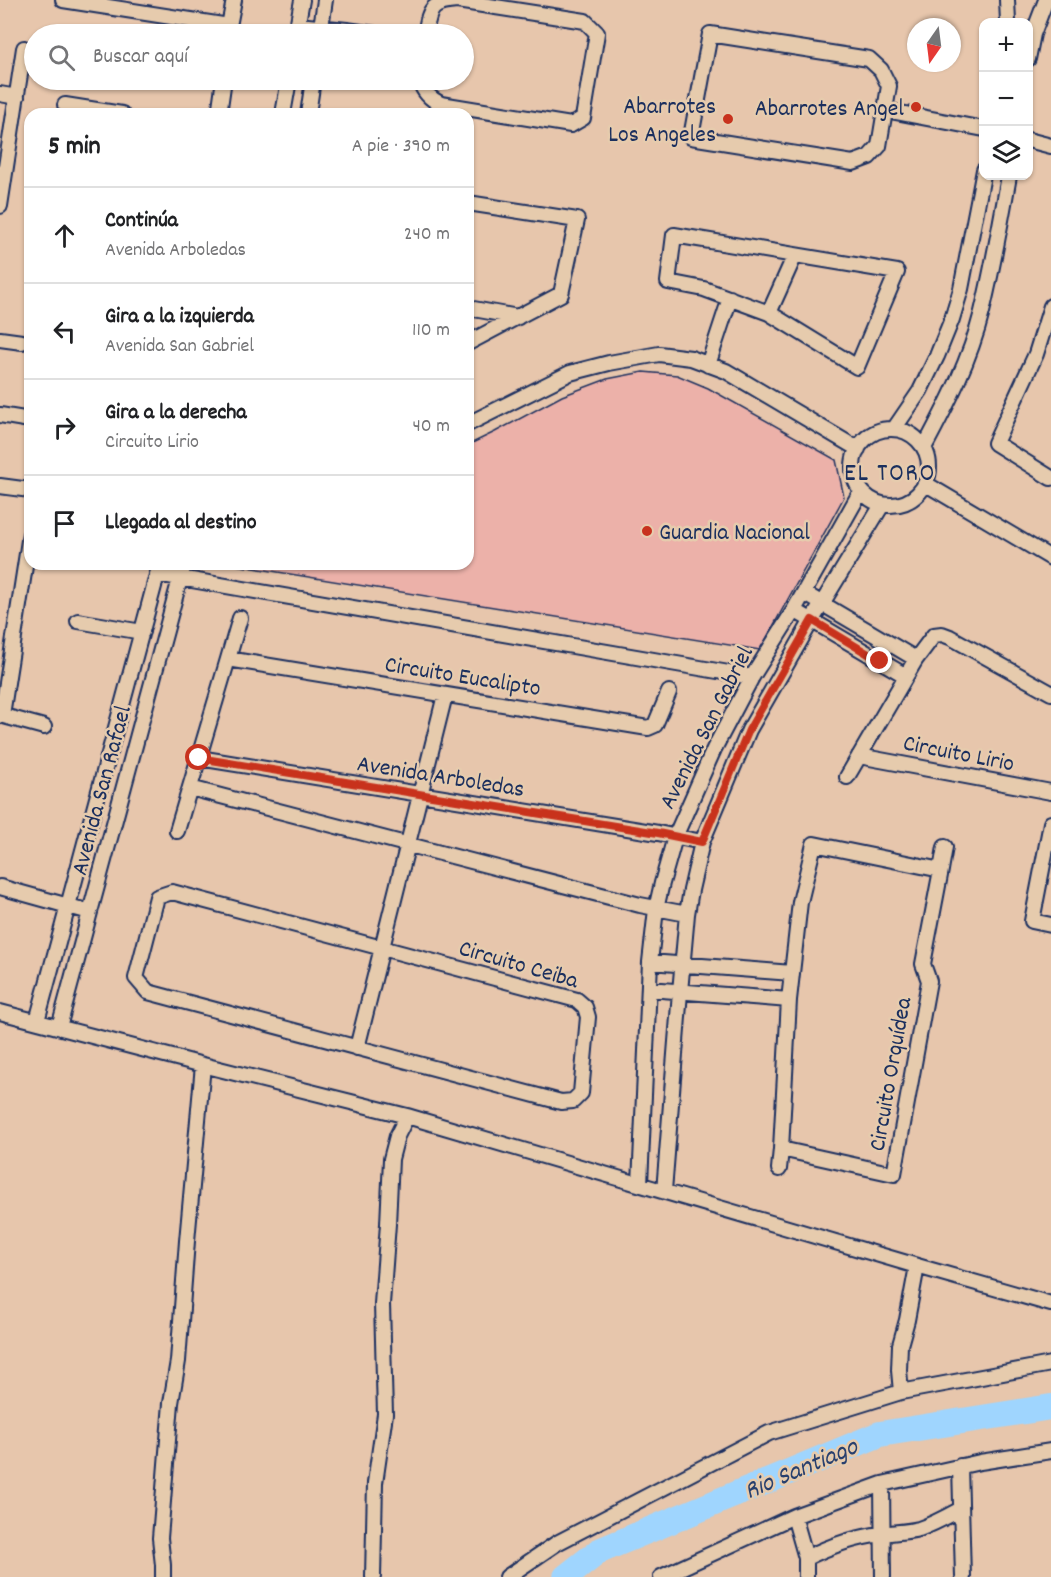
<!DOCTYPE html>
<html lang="es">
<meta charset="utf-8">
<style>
:root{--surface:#fff;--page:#f6f6f6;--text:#202124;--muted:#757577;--line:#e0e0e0}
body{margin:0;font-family:Dekko,sans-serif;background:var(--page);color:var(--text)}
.controls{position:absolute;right:18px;top:18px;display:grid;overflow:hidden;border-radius:12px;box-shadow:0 2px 4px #0004}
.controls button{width:54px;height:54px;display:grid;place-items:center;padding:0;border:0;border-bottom:2px solid var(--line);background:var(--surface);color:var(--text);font:30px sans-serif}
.compass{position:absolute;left:907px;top:18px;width:54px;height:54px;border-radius:50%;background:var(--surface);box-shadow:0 2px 4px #0004;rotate:194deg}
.stop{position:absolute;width:18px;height:18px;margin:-14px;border:4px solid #c8321e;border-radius:50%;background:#fff}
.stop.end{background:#c8321e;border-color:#fff;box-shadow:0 2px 6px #0008}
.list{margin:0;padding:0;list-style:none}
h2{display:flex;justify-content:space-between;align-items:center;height:78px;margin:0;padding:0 24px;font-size:26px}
h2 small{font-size:20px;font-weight:400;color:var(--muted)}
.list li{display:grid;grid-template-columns:39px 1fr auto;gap:18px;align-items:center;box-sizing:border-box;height:96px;padding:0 24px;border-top:2px solid var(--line)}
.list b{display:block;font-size:22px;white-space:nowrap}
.list p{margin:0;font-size:20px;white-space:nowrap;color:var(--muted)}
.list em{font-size:20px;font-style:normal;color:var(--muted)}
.icon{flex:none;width:33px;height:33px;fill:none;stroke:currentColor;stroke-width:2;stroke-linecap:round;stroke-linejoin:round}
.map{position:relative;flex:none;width:1051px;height:1577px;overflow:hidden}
.search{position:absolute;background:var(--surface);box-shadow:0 2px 4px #0004;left:24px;top:24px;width:450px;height:66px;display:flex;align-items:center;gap:15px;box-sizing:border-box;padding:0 21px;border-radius:33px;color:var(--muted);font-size:22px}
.panel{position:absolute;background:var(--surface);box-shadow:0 2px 4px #0004;left:24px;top:108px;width:450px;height:462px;border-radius:18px}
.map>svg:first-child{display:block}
</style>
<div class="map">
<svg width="1051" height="1577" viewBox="0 0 1051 1577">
<rect width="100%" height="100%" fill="#e7c6ac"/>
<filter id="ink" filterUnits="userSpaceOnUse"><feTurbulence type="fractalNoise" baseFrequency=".0167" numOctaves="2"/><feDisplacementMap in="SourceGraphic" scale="12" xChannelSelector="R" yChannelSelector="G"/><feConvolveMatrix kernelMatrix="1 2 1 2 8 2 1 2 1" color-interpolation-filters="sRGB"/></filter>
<g filter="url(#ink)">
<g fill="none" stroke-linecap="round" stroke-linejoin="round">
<path stroke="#9fd5fe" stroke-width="26" d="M 566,1577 L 599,1551 L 880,1434 L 1051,1407"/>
</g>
<path fill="#ecb1a9" stroke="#1b2f5e" stroke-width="1.5" d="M 643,372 L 677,375 L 708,388 L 836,460 L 844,497 L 760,650 L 229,564 L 468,564 L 468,445 L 495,432 L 562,396 L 607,379 Z"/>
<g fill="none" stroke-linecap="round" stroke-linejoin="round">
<g stroke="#1b2f5e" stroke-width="18">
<path id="minor" d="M 63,0 L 229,26 L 234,0
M 1007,0 L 1008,22
M 298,25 L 347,30 L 375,34
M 296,33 L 302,0
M 320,34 L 325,0
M 710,34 L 869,59 L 881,70 L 889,86 L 879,146 L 869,157 L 853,163 L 691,137 Z
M 1028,59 L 1033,34 L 1046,0
M 420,80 C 423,92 430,99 441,104 L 571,125 L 583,118 L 597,33 L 585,21 L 457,1 C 429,3 430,10 425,34
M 0,94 L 17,97
M 65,105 L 122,114
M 885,110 L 984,129
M 219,114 L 223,86
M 283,114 L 289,80
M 308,114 L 313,80
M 1028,140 L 1051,146
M 468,203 L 577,220 L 561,294 L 468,343
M 0,206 L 24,48
M 674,235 L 897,272 L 857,367 L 769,313 L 704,289 L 668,282 Z
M 1051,306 L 1036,354 L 995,443 L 1051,478
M 468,308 L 518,317
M 769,313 L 795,255
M 0,339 L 22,342
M 708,365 L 730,298
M 0,415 L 30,420
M 468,424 L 570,373 L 609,363 L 659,354 L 691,358 L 726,371 L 858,449
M853 467a38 38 0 1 1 76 0a38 38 0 1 1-76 0Z
M 894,429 L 920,391 L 937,356 L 952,319 L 961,289 L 984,170
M 924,448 C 947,405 970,360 982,312 C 993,267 1001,221 1009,176
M 926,484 L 1051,558
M 0,486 L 30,490
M 157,574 L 752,677
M 804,593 L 916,659
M 794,610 L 906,676
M 78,621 L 142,632
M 228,659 L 240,618
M 0,715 L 44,727
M 2,715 L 30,534
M 859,756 L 1051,792
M 199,758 L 658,833 L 702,842
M 847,777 L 916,659 L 934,635 L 942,634 L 950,637 L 1051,693
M 190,788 L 640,905 L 687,914
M 1051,823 L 1032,921 L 1051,925
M 177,831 L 228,659 L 648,728 L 655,725 L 669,692
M 941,870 L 945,847
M 0,887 L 90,912
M 172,892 L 577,1000 L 585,1007 L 588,1017 L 581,1093 L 573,1101 L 561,1102 L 148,992 L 136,978 L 157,897 Z
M 650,962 L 792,973
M 649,989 L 789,1000
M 0,1012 L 203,1065 L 407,1116 L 917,1266 L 1051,1304
M 37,1021 L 160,564
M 59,1027 L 184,564
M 357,1048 L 445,695
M 779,1169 L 781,1149 L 789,1000 L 800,902 L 814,844 L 941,870 L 923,964 L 929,981 L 894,1174 L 781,1149
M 640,1184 L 650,962 L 656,909 L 662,883 L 675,837 L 714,749 L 752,677 L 794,610 L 861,491
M 664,1191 L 680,992 L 687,914 L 691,890 L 702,842 L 749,730 L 812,620 L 882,505
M 901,1392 L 899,1370 L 900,1345 L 907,1320 L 917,1266
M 960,1466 L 963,1577
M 882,1484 L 883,1577
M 794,1516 L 806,1558 L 806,1577
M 806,1558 C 830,1546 856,1537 882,1534 C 895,1532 907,1532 919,1529 C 934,1524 948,1516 961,1509
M 163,1577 L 163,1565 L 160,1538 L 171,1403 L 178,1361 L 187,1241 L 203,1065
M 373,1577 L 375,1483 L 385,1414 L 382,1304 L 388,1224 L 391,1159 L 397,1136 L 407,1116
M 507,1577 L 557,1543 L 769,1433 L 901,1392 L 1051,1364
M 661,1577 L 794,1516 L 882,1484 L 980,1462 L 1051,1451"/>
</g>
<use href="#minor" stroke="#e6cbad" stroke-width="14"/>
</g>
</g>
<g fill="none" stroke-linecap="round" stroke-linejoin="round" filter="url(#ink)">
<path stroke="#c8321e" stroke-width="8" d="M 199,758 L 658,833 L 702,842 L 749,730 L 812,620 L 880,661"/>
</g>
<g fill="#c8321e" stroke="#e6cbad" stroke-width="2">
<circle cx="916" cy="107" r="6"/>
<circle cx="728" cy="119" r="6"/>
<circle cx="647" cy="531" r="6"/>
</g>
<g text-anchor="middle" stroke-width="5" stroke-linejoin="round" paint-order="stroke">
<g font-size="24" fill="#1b2f5e" stroke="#e6cbad" text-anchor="end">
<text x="716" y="113">Abarrotes<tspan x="716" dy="28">Los Angeles</tspan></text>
<text x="904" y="115">Abarrotes Angel</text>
<text x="659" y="539" text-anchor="start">Guardia Nacional</text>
</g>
<g font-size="24" fill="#1b2f5e" stroke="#e6cbad">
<text transform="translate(463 675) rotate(9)" y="8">Circuito Eucalipto</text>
<text transform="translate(705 727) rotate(-63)" y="8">Avenida San Gabriel</text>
<text transform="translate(959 752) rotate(11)" y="8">Circuito Lirio</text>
<text transform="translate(441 775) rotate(9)" y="8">Avenida Arboledas</text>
<text transform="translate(100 790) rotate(-75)" y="8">Avenida San Rafael</text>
<text transform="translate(519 963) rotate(16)" y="8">Circuito Ceiba</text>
<text transform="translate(889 1074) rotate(-80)" y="8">Circuito Orquídea</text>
</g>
<g font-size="26" letter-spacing="1.5" fill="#1b2f5e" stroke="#e6cbad">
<text x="890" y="480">EL TORO</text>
</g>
<g font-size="26" font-style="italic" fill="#28406e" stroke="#e6cbad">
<text transform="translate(800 1467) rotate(-23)" y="9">Rio Santiago</text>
</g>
</g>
</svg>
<div class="controls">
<button>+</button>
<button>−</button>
<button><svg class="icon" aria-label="layers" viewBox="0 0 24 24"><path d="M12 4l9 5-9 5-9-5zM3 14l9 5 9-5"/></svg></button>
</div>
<svg class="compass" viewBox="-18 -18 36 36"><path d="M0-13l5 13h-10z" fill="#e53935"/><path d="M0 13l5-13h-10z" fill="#757577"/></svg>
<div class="stop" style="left:199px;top:758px"></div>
<div class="stop end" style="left:880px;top:661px"></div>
<div class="search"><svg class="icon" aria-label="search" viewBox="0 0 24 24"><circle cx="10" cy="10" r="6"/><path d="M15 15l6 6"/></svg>Buscar aquí</div>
<section class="panel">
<h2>5 min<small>A pie · 390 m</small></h2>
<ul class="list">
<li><svg class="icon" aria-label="ahead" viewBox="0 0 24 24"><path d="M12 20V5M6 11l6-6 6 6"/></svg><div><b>Continúa</b><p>Avenida Arboledas</p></div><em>240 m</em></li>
<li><svg class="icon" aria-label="left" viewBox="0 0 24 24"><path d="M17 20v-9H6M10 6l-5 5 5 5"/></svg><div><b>Gira a la izquierda</b><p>Avenida San Gabriel</p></div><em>110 m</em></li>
<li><svg class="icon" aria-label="right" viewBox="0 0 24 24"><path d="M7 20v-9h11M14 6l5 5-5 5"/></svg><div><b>Gira a la derecha</b><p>Circuito Lirio</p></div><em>40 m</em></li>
<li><svg class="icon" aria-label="arrive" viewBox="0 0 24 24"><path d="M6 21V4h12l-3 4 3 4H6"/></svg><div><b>Llegada al destino</b></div></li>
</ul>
</section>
</div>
